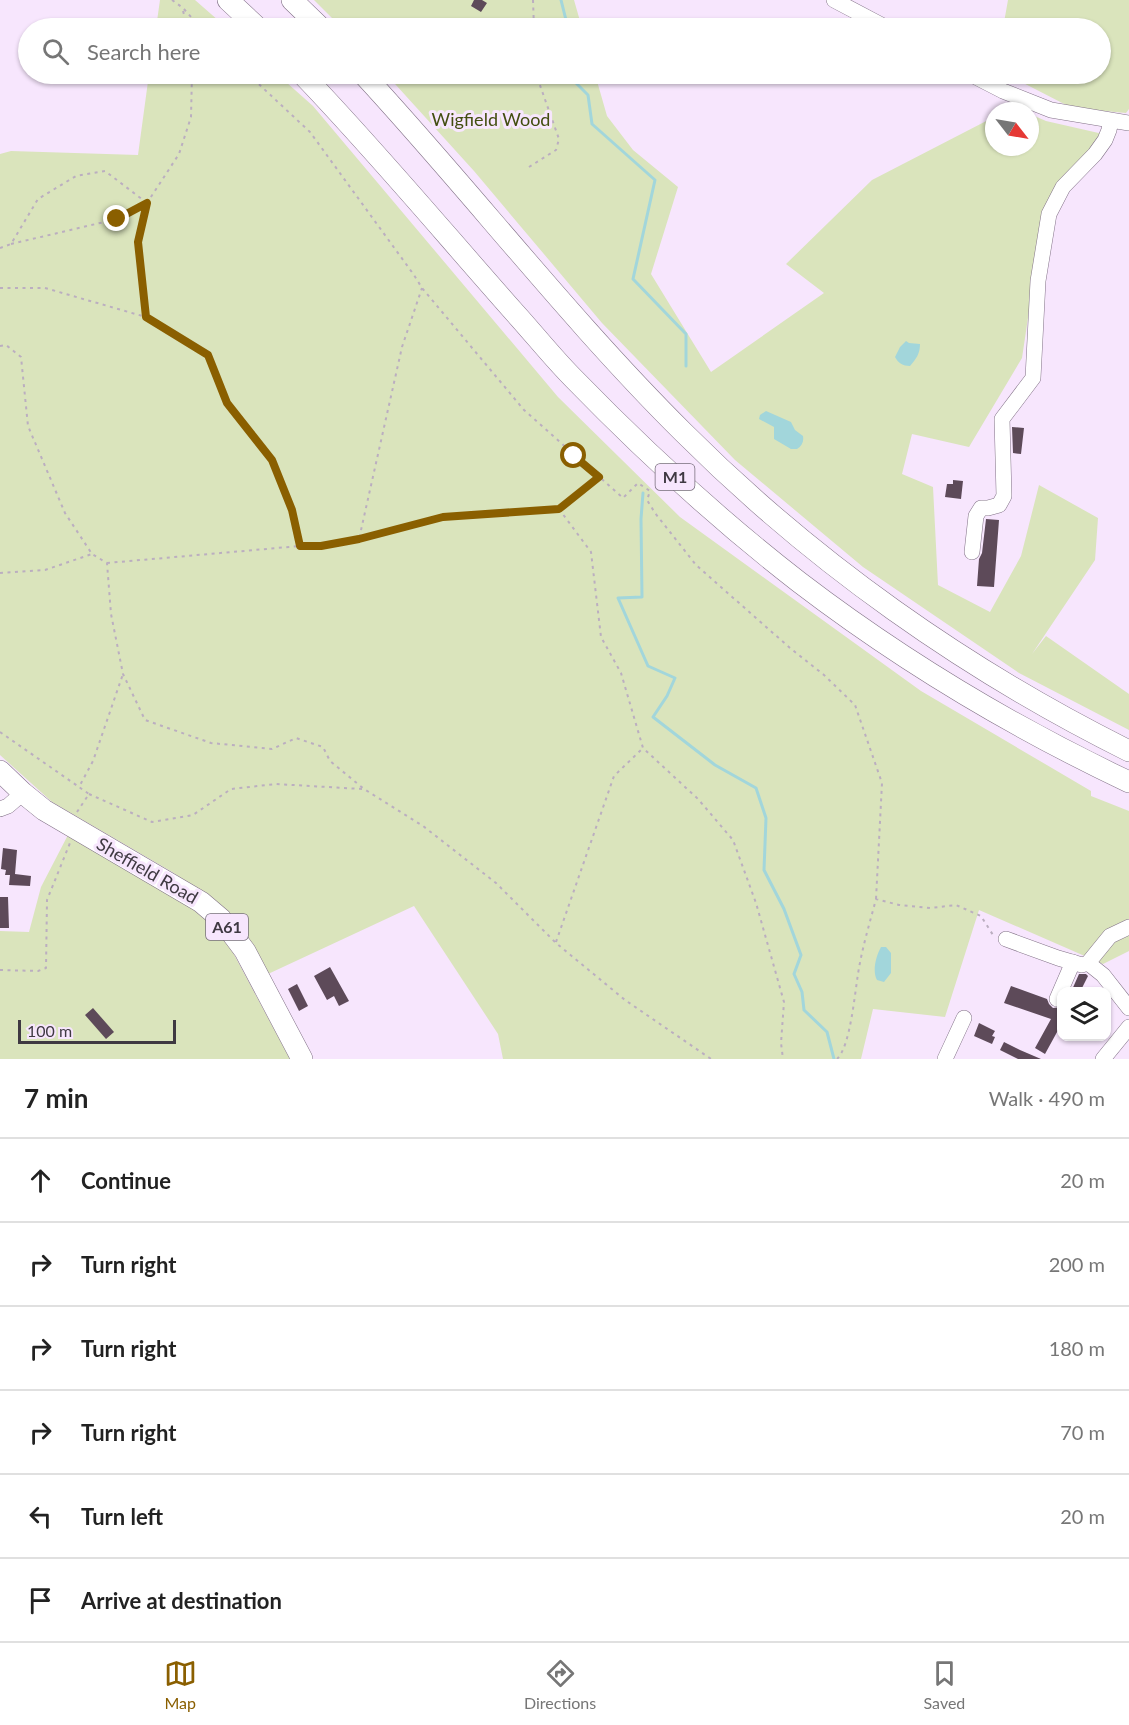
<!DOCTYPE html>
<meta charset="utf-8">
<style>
:root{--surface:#fff;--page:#f6f6f6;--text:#222;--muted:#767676;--line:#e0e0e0;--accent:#8a5f00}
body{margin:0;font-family:Lato,sans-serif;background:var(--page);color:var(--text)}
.controls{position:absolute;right:18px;bottom:18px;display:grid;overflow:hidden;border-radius:12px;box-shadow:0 2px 4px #0004}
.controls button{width:54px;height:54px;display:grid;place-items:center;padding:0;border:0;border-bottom:2px solid var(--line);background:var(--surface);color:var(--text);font:30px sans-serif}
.compass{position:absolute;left:985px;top:102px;width:54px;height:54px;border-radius:50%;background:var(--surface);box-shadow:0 2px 4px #0004;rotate:121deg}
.scale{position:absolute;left:18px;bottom:15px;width:158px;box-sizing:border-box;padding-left:6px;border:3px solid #3f3942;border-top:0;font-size:16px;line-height:21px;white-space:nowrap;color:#3f3942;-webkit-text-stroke:4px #f7e6fd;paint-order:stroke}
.stop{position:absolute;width:18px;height:18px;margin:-14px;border:4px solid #8a5f00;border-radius:50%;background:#fff}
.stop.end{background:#8a5f00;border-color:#fff;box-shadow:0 2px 6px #0008}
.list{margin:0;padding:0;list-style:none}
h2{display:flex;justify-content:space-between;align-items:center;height:78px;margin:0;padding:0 24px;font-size:26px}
h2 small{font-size:20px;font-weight:400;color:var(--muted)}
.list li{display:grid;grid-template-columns:39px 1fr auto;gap:18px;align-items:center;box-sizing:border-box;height:84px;padding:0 24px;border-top:2px solid var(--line)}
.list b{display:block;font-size:22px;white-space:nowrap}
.list em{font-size:20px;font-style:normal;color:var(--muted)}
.icon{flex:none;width:33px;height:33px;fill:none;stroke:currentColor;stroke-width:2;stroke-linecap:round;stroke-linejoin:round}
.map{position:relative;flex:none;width:1129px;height:1059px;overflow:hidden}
.search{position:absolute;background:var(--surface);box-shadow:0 2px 4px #0004;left:18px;right:18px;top:18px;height:66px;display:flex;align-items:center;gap:15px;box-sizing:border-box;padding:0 21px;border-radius:33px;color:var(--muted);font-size:22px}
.sheet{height:582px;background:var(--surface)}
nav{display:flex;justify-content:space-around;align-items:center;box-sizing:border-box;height:84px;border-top:2px solid var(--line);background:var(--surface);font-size:16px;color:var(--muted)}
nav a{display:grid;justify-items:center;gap:3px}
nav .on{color:var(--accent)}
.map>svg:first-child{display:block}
</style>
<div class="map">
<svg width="1129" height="1059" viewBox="0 0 1129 1059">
<rect width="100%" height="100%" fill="#f7e6fd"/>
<path fill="#dae4bc" d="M 160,0 L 195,0 L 227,28 L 156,28 Z
M 314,0 L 574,0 L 582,28 L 342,28 Z
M 1008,0 L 1129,0 L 1129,109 L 1126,113 L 1072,108 L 1006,74 L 1100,74 L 1100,28 L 1003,28 Z
M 149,74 L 277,74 L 313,106 L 558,397 L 680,517 L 921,691 L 1091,791 L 1091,796 L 1129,811 L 1129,951 L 1103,964 L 979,910 L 945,1017 L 873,1009 L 861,1059 L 503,1059 L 498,1034 L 414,906 L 268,974 L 242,926 L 221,905 L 172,872 L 52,802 L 0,755 L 0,154 L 11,151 L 138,155 Z
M 386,74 L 595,74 L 607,116 L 633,150 L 678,187 L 651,274 L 711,372 L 824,293 L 786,264 L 872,180 L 994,117 L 994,147 L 1030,147 L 1030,114 L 1046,121 L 1103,134 L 1064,180 L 1035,271 L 1022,358 L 969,447 L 912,434 L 902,474 L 933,487 L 938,585 L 990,612 L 1021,556 L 1039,485 L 1098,518 L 1095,560 L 1032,654 L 1046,636 L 1129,694 L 1129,730 L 1019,673 L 863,567 L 735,460 L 602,323 L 474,171 Z
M 69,833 L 194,907 L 221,930 L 290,1059 L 0,1059 L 0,931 L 29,932 L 41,887 Z"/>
<path fill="#a2d6db" d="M 906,341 L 909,343 L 920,344 C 920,354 916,359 910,366 C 903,366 898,363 895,357 L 900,347 Z
M 766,411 L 791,422 L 795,430 L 803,436 C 804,442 802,446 797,449 L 791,449 L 774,439 L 774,427 L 759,419 L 760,415 Z
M 881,947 L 886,947 L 891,953 L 891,973 L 884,982 L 877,980 C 872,971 876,956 881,947 Z"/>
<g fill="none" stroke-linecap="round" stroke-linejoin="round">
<path stroke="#a2d6db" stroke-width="3" d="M 561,0 L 566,20 L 562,28
M 567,74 L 588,95 L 592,124 L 655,180 L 633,279 L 686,334 L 686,366
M 643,493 L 641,519 L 642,597 L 618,598 L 648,666 L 675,678 L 667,696 L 653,717 L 715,765 L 756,788 L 766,818 L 764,870 L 784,909 L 801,955 L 794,974 L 802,992 L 804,1010 L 827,1032 L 834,1059"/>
</g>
<path fill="#5d4a59" d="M 474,0 L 482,0 L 487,3 L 481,12 L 471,6 Z
M 1012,427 L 1024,428 L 1021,454 L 1013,453 Z
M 953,480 L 963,481 L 961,499 L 945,497 L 947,484 L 953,484 Z
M 986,519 L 999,520 L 994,587 L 977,586 L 979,559 L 982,553 Z
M 3,848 L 17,850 L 15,874 L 31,876 L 30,886 L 9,885 L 10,875 L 5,875 L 6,870 L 1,869 Z
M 0,897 L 8,897 L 9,928 L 0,928 Z
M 330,967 L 349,1001 L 339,1006 L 334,996 L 327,1000 L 314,976 Z
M 1079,974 L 1086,974 L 1088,976 L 1080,992 L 1071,992 Z
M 297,984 L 308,1006 L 299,1011 L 288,989 Z
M 1011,986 L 1047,999 L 1049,1004 L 1053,1008 L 1062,1007 L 1062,1023 L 1045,1054 L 1035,1048 L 1051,1019 L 1004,1003 Z
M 93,1008 L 114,1032 L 106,1039 L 85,1015 Z
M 979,1023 L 995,1031 L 992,1036 L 995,1037 L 992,1044 L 974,1036 Z
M 1004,1042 L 1020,1050 L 1041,1059 L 1018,1059 L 1000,1050 Z"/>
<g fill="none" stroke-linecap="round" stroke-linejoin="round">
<g stroke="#827287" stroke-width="16">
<path id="minor" d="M 834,0 L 887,28
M 970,74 L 1003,91 L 1051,110 L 1129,123
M 972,552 L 976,516 L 981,508 L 988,508 L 999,505 L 1004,496 L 1002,419 L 1033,378 L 1038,281 L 1049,214 L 1063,187 L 1095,154 L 1105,140 L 1109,130 L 1111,120
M 0,809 L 8,806 L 23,793
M 1006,939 L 1058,958 L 1082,965 L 1088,963 L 1110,936 L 1129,927
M 1088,963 L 1103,975 L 1129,1008
M 1057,999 L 1073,962
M 945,1059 L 964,1018
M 1103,1059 L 1129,1027"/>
</g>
<g stroke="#827287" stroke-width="22">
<path id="highway" d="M 228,0 L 258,28
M 292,0 L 321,28
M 302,74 C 376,151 444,233 515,313 C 535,335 553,358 574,379 C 644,451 719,520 799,582 C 901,660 1013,727 1129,782
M 363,74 C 472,192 570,320 684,433 C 813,562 966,670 1129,751
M 0,771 L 23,793 L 44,810 L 201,902 L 221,919 L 245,951 L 302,1059"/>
</g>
<path stroke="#bbaec0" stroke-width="2" stroke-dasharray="3 4.5" stroke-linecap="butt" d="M 172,0 L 183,8 L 201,28
M 533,0 L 534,28
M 183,11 L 188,28
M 248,74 L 310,132 L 414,275 L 422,288 L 524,410 L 623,498 L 638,483 L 650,491 L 647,500 L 655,513 L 696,565 L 790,648 L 824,675 L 855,705 L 882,783 L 876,899
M 529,167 L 556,150 L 559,139 L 536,74
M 11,244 L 117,219 L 147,203 L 179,154 L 191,117 L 192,74
M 0,248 L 11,244 L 38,199 L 76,176 L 105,171 L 147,203 L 138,242 L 146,317
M 0,288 L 45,288 L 146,317 L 209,355 L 227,403 L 272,460 L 292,510 L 300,546
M 0,346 L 6,345 L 21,357 L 28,426 L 65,513 L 92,554 L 107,563 L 111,614 L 123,674 L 145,720 L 211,743 L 272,749 L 296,738 L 323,747 L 330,761 L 364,789 L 423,826 L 496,883 L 556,943 L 625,1000 L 711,1059
M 559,509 L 591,552 L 601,637 L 621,673 L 643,748 L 698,799 L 733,840 L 756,903 L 784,1002 L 781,1043 L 783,1059
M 359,539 L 443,517 L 559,509 L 599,477
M 107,563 L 300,546 L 321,546 L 359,539 L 402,347 L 422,288
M 0,573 L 45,570 L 92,554
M 0,732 L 79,787
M 89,794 L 152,822 L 193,815 L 231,789 L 276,784 L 362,789
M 77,812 L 89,794 L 79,787 L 93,761 L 123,674
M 556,942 L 614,776 L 643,748
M 0,970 L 38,971 L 46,968 L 47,900 L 70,843
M 837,1059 C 851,1046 855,989 859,968 C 863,945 870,922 876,899 L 899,905 L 930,908 L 956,905 L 981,916 L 993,935"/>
<use href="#minor" stroke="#fff" stroke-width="15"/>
<use href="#highway" stroke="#fff" stroke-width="21"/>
</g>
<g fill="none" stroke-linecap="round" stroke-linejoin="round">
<path stroke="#8a5f00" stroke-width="8" d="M 117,219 L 147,203 L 138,242 L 146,317 L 208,355 L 227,403 L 272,460 L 292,510 L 300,546 L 321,546 L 359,539 L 443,517 L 559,509 L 599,477 L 574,456"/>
</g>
<g text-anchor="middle" stroke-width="6" stroke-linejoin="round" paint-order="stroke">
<g fill="#f7e6fd" stroke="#766d7a" stroke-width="1.5">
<rect x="655.5" y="464" width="39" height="26" rx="4.5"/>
<rect x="206" y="914" width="42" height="26" rx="4.5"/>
</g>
<g font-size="16" font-weight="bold" fill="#3f3942">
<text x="675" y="483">M1</text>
<text x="227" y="933">A61</text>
</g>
<g font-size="18" fill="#434e10" stroke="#f7e6fd">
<text x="491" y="126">Wigfield Wood</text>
</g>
<g font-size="18" fill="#3f3942" stroke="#f7e6fd">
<text transform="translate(147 871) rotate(30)" y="6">Sheffield Road</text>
</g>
</g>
</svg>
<div class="controls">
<button><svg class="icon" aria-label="layers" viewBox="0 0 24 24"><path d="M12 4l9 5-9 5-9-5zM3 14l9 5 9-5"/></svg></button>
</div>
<svg class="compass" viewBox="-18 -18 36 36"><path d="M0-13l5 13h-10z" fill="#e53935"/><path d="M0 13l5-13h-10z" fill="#767676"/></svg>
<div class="scale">100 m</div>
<div class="stop" style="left:574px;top:456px"></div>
<div class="stop end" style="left:117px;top:219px"></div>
<div class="search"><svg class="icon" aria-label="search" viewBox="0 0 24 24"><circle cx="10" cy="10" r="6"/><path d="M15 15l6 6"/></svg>Search here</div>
</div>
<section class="sheet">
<h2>7 min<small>Walk · 490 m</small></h2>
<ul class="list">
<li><svg class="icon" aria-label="ahead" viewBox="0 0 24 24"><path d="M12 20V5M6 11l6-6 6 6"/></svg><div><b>Continue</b></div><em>20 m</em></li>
<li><svg class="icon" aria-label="right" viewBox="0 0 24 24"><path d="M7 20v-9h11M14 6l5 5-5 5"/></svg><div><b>Turn right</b></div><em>200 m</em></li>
<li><svg class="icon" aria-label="right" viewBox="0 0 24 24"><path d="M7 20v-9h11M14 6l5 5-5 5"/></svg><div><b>Turn right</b></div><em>180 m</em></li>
<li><svg class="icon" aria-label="right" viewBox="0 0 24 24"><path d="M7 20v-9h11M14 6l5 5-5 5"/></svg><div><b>Turn right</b></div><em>70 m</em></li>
<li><svg class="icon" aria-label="left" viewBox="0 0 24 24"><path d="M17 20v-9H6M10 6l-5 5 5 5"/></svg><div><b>Turn left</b></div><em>20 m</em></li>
<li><svg class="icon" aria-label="arrive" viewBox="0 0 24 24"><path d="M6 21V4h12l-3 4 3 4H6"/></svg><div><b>Arrive at destination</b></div></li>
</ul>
</section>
<nav>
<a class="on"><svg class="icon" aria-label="map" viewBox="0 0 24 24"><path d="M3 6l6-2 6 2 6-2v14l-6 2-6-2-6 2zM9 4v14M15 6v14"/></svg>Map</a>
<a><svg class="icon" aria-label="directions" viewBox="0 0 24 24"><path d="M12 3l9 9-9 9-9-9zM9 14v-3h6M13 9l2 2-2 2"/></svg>Directions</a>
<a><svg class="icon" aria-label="saved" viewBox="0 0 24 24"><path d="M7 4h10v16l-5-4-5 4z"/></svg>Saved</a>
</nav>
